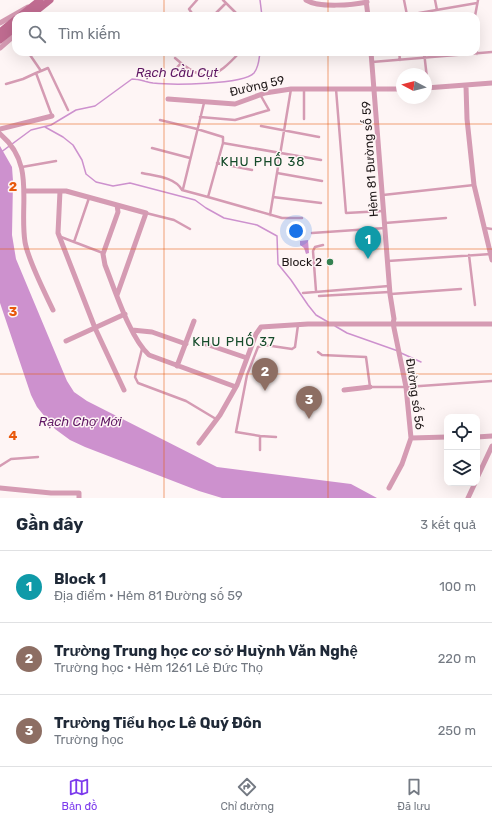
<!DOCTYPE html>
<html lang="vi">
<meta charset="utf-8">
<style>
:root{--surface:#fff;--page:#f2f2f3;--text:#1f2937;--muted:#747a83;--line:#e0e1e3;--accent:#7c3aed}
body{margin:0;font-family:Rubik,sans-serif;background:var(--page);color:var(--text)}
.controls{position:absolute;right:12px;bottom:12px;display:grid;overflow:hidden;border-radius:8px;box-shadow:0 4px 16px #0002}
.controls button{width:36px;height:36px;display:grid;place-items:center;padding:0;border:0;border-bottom:1px solid var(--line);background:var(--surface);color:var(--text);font:20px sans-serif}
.compass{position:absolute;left:396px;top:68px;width:36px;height:36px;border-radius:50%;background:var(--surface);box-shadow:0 4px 16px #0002;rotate:277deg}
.you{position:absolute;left:296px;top:231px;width:14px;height:14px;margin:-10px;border:3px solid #fff;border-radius:50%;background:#1a73e8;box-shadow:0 0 0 6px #1a73e833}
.badge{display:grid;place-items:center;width:26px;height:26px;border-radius:50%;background:var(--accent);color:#fff;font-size:13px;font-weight:700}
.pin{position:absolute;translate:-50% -33px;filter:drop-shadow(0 1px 2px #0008)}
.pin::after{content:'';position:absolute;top:21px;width:14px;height:12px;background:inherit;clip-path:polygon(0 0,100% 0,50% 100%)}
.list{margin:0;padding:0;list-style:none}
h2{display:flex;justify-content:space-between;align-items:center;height:52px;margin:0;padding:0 16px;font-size:17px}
h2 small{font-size:13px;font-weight:400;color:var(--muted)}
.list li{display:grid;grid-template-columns:26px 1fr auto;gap:12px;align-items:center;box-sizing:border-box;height:72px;padding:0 16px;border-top:1px solid var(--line)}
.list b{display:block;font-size:15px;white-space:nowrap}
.list p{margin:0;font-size:13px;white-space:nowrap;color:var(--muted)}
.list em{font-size:13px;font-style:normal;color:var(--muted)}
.icon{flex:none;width:22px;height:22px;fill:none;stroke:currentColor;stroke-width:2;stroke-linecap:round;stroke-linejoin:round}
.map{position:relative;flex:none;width:492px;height:498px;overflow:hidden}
.search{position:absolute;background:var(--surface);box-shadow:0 4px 16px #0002;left:12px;right:12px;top:12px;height:44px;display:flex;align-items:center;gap:10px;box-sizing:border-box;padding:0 14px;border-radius:12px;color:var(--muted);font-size:15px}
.sheet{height:268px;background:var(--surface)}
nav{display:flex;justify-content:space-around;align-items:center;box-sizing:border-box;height:56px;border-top:1px solid var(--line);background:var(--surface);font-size:11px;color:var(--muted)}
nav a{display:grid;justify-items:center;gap:2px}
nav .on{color:var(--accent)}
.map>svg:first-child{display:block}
</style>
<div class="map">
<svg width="492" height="498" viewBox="0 0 492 498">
<rect width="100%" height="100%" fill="#fef5f5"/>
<path fill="#cd91ce" d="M 0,146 L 12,167 L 13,181 L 12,235 L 16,259 L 67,381 L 74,392 L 87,401 L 217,467 L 351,484 L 377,498 L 222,498 L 199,491 L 85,447 L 70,440 L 55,429 L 37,407 L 31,395 L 0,303 Z
M 308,240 L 309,253 L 306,254 L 304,248 L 300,245 L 300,241 Z"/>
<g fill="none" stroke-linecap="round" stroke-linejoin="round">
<path stroke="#cd91ce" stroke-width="1.5" d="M 260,0 L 262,16
M 45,127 L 63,137 L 73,145 L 82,160 L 86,174 L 96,182 L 113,186 L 130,183 L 195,200 L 206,208 L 224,218 L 257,225 L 277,236 L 278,264 L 291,280 L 308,305 L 316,315 L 328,322
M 0,153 L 31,130 L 51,125 L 76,110 L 95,106 L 132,79 C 140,79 146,82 153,83 C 171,85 243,85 254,73 C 259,67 259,59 260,52
M 335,326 L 347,333 L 398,351
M 401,353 L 421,362"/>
<path stroke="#d59bb3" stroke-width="2.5" d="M 223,0 L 239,16
M 404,0 L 407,15 L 419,13 L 420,16
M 435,0 L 437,10
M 419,13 L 477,3
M 194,16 L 189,9 L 197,0
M 213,16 L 226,3
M 475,16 L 478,0
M 476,43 L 477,54
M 28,52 L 41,71 L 48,68 L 68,110
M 72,52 L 73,54
M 363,52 L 370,52
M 399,52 L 400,60
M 424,52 L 428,87
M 175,58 C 205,84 215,79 240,52
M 372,62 L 492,52
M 41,71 L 36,73 L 52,116
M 172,73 L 181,63
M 6,84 L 23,79 L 36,73
M 304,89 L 304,119
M 336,89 L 346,213 L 383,211
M 200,117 L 235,120 L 269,110 L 261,96
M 261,126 L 319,137
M 223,143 L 321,160
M 152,148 L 190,158
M 217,163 L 252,170
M 22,167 L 56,161
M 142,173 C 155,176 175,177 182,190 L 208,197 L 223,143 L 223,137 L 197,129 L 160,120
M 277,173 L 322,181
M 183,189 L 204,103
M 383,195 L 474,185
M 208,197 L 282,218 L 302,218
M 273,197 L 321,203
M 146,213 L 174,220 L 190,229
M 270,215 L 291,89
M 385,223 L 446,218
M 485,228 L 492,229
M 312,233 L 385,228
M 61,237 L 103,253
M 74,242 L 89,198
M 469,255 L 475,305
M 388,261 L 491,254
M 316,291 L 313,251 L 315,247 L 323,245
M 303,293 L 389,286
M 391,294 L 461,289
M 319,296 L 389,292
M 142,349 L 135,377 L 138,383 L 186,401 L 216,419
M 318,352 L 322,355 L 366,357 L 370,387 L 406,387 L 492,381
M 260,436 L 276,437
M 260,450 L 260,436 L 236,432 L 247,375 L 258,347 L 265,345 L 292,349 L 295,347 L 298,325
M 0,466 L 11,459 L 38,457"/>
<path stroke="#d59bb3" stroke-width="5" d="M 306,0 C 319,8 353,5 367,2
M 366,0 L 368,16
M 37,16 L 39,14
M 0,23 L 28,7
M 0,48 L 16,34
M 371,52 L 390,294 L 394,319 L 393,323 L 406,387 L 411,438 L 402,464 L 389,488
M 466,86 L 467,119 L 474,185 L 492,260
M 426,88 L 492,83
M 168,99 L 235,104 L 265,93 L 291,89 L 402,89
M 0,129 L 52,116
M 0,134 C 36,164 19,203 25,242 C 28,260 45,293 53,310
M 24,191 L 66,191 L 146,213 L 117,295
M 60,191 L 58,233 L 95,328 L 124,390
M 117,205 L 118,212 L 103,254 L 105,265 C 115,290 130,338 149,355 L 236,387
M 132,330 L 152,332 L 186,344
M 66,341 L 125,314
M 203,343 L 247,358
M 177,366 L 194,321
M 344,390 L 370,387
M 477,437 L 492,436
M 411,438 L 447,437
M 199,443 L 220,415 L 237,385 L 256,334 L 261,327 L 308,324 L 492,324
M 477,478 L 492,446
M 0,488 L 51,493 L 79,493 L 79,498
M 468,498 L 475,483"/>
<path stroke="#c06c91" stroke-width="7" d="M 20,16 L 40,0
M 30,16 L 50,0
M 0,32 L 16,19
M 0,40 L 16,27"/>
</g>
<path fill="none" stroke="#e8590c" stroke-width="1" stroke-opacity="0.55" d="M 164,0 L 164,16M 328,0 L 328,16M 164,52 L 164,498M 328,52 L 328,498M 0,124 L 492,124M 0,249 L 492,249M 0,374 L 492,374"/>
<circle fill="#348150" stroke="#fef5f5" stroke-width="1.5" cx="330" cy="262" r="4"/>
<g text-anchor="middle" stroke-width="3" stroke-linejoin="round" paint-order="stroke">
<g font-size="12" fill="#1f1818" stroke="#fef5f5">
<text transform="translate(257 86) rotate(-13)" y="4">Đường 59</text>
<text transform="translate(370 159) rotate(-94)" y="4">Hẻm 81 Đường số 59</text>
<text transform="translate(415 394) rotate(82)" y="4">Đường số 56</text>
</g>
<g font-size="12" fill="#1f1818" stroke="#fef5f5" text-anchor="end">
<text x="322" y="266">Block 2</text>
</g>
<g font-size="13" font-style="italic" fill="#601864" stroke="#fef5f5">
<text x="177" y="77">Rạch Cầu Cụt</text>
<text x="80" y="426">Rạch Chợ Mới</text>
</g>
<g font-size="13" letter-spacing="1" fill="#154b2a" stroke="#fef5f5">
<text x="263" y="166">KHU PHỐ 38</text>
<text x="234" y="346">KHU PHỐ 37</text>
</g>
</g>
<g font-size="13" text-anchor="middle" font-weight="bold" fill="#e8590c" stroke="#fef5f5" stroke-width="3" stroke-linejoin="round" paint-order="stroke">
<text x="13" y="191">2</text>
<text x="13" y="316">3</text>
<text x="13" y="440">4</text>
</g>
</svg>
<div class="controls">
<button><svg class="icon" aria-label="locate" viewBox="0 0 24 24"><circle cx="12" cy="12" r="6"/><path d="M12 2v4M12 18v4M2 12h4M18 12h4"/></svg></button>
<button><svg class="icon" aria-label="layers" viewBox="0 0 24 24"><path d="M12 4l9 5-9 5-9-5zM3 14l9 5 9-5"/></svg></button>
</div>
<svg class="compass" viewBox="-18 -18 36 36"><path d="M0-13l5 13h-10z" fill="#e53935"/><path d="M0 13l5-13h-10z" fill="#747a83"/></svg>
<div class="you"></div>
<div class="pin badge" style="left:368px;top:259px;background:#0f9aa8">1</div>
<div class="pin badge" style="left:265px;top:391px;background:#8d6e63">2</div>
<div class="pin badge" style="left:309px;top:419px;background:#8d6e63">3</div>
<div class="search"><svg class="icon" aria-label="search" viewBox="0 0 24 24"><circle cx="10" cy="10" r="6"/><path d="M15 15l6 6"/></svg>Tìm kiếm</div>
</div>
<section class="sheet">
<h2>Gần đây<small>3 kết quả</small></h2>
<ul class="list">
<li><span class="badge" style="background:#0f9aa8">1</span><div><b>Block 1</b><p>Địa điểm · Hẻm 81 Đường số 59</p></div><em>100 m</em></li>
<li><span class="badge" style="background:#8d6e63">2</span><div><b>Trường Trung học cơ sở Huỳnh Văn Nghệ</b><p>Trường học · Hẻm 1261 Lê Đức Thọ</p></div><em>220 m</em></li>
<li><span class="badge" style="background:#8d6e63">3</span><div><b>Trường Tiểu học Lê Quý Đôn</b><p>Trường học</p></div><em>250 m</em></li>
</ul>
</section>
<nav>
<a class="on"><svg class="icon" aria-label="map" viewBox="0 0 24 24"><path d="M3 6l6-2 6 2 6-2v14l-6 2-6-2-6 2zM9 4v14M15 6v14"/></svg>Bản đồ</a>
<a><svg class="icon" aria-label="directions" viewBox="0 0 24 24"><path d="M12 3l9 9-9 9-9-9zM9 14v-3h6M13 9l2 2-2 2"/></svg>Chỉ đường</a>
<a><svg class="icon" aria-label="saved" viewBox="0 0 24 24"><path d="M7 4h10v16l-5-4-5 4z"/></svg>Đã lưu</a>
</nav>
